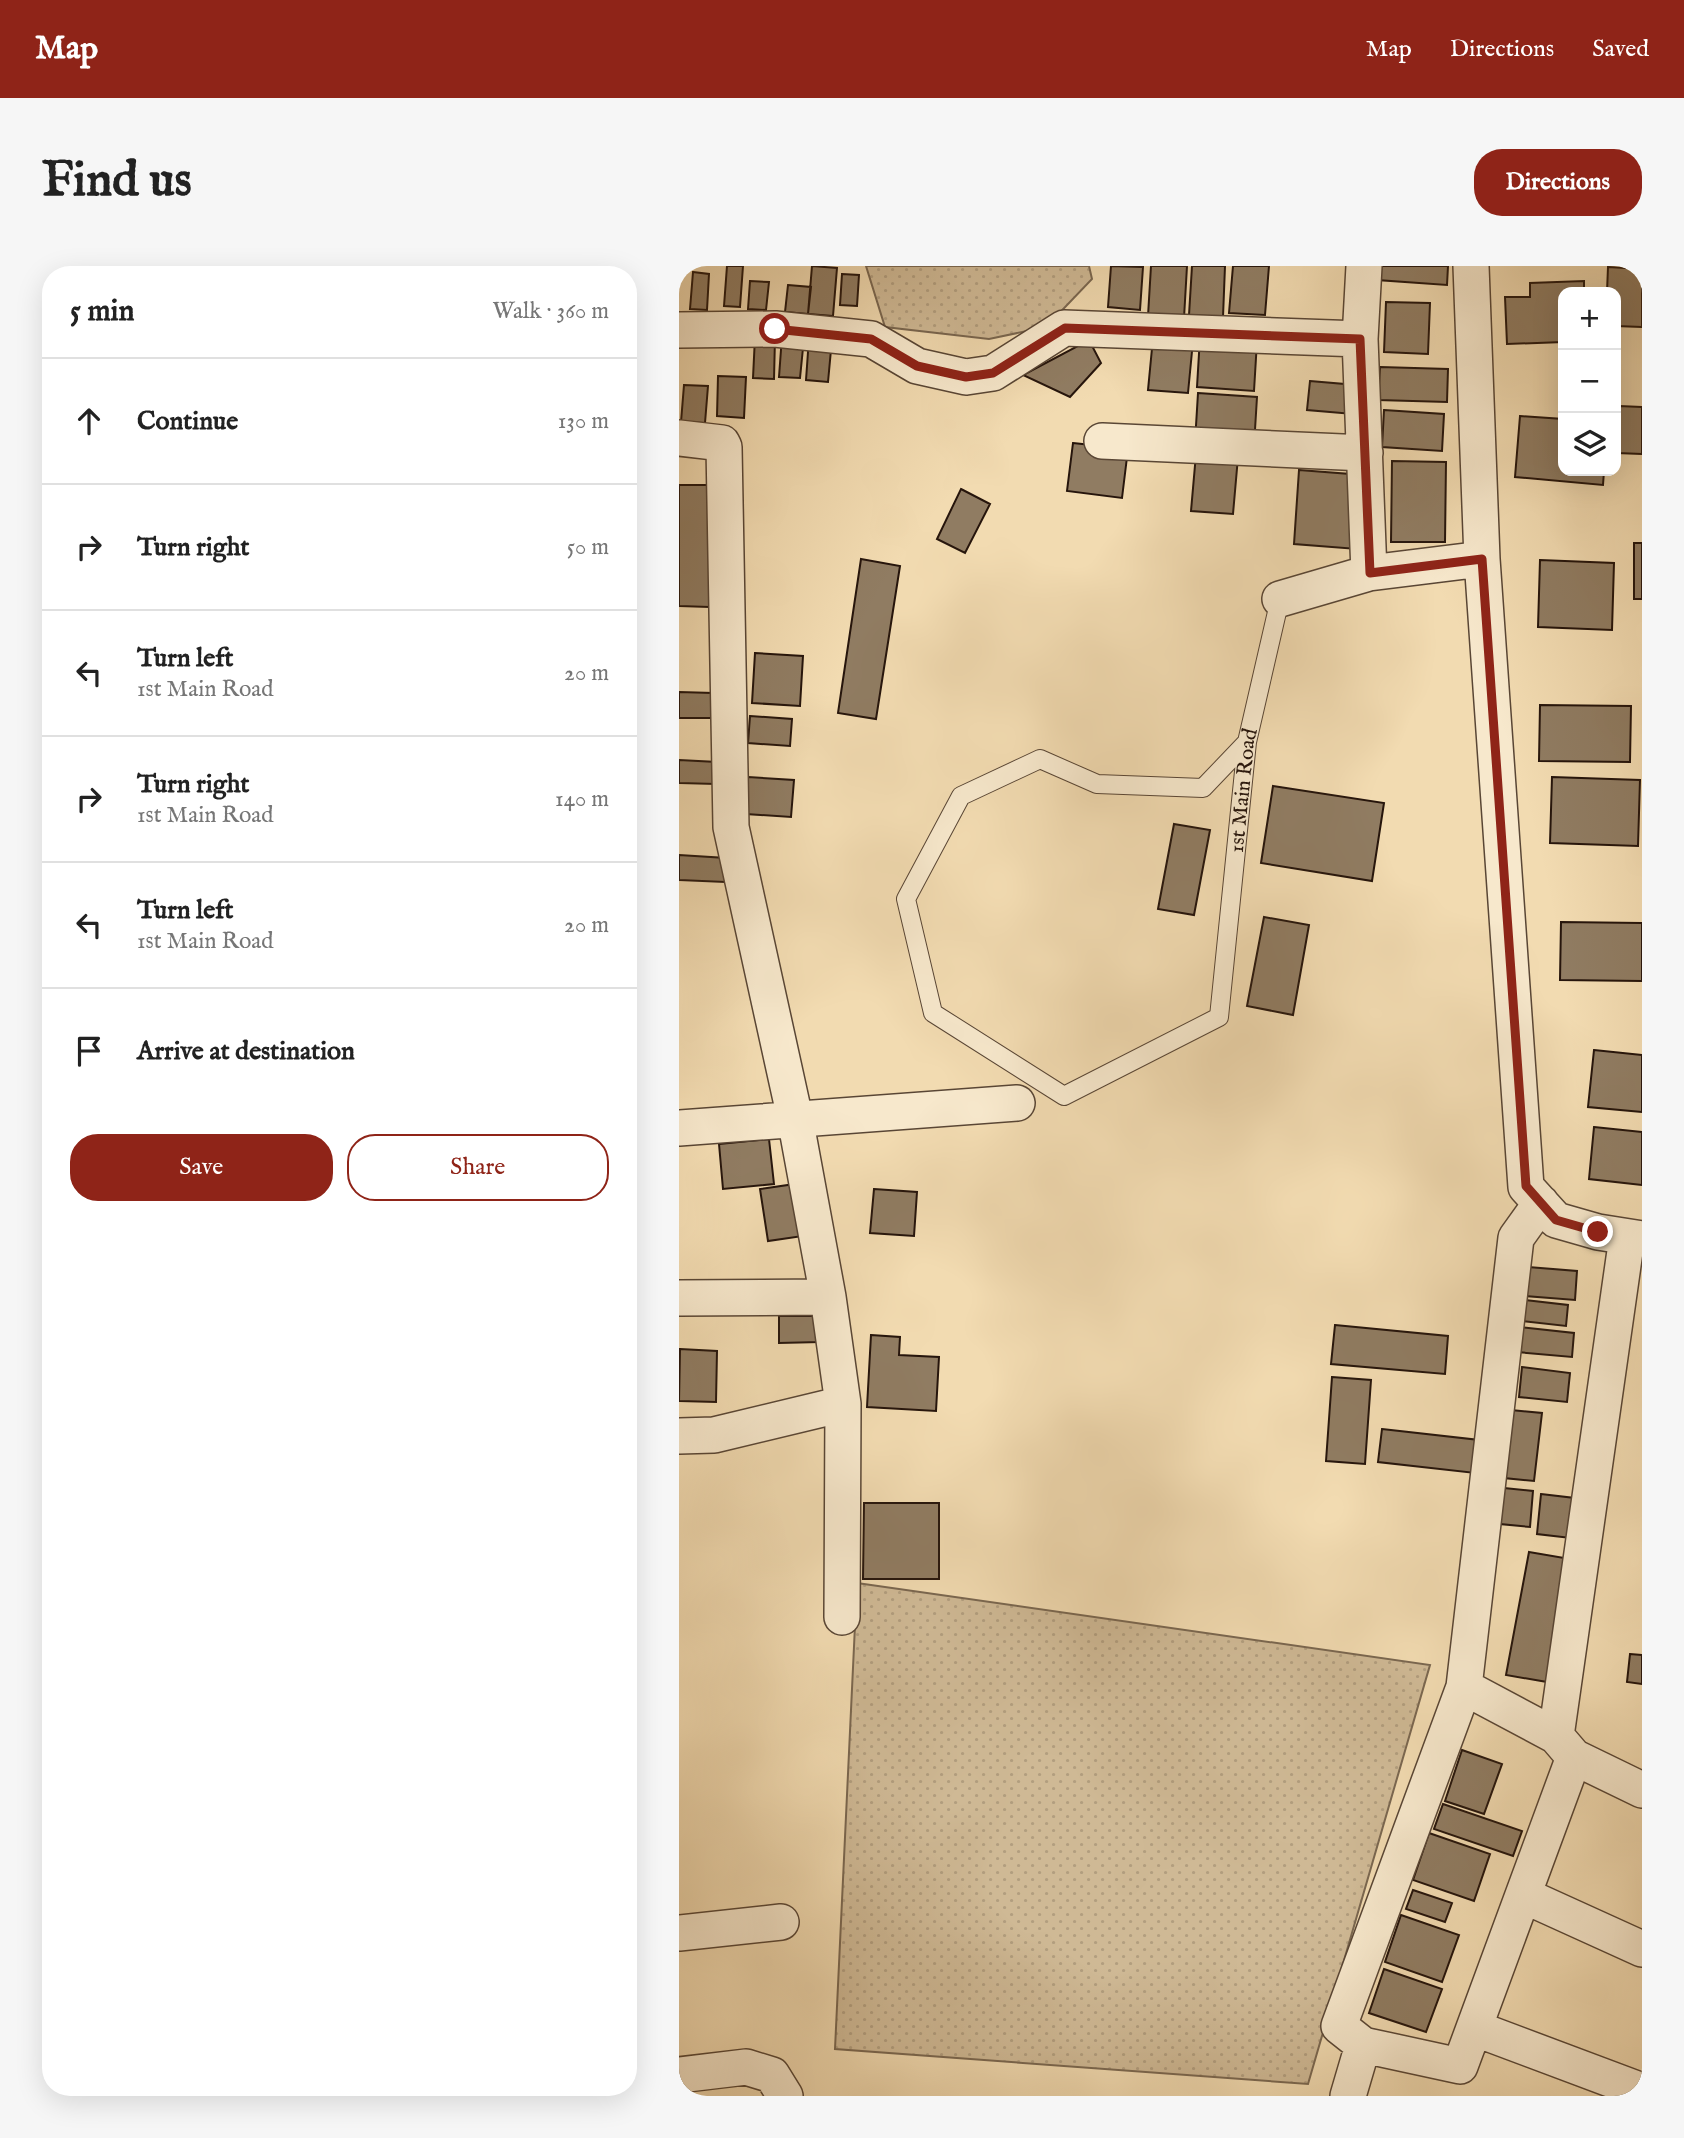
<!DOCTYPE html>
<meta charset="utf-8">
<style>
:root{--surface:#fff;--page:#f6f6f6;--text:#222;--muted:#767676;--line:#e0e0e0;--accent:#8f2418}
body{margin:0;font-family:"IM FELL English",serif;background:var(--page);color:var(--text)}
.controls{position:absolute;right:21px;top:21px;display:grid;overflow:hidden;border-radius:14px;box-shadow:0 7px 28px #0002}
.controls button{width:63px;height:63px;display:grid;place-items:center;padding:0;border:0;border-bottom:2px solid var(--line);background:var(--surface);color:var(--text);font:35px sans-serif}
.stop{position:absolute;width:21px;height:21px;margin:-16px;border:5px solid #8f2418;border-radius:50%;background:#fff}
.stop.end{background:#8f2418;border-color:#fff;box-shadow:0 2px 7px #0008}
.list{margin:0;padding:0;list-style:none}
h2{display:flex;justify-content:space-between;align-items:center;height:91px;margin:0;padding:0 28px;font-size:30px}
h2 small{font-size:23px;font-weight:400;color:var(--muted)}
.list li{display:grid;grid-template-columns:46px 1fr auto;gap:21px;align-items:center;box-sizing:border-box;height:126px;padding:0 28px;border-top:2px solid var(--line)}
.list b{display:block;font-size:26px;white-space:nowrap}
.list p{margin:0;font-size:23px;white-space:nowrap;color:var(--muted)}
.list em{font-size:23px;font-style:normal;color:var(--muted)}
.actions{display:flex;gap:14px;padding:21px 28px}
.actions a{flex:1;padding:16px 0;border:2px solid var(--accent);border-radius:28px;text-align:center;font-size:24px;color:var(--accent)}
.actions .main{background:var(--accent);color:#fff}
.icon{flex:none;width:38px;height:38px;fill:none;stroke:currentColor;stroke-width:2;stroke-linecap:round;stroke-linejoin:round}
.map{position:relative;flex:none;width:963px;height:1830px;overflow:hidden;border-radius:28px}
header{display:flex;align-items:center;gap:42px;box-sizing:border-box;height:98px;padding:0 35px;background:var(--accent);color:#fff}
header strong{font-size:33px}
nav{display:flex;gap:38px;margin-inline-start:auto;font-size:24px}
.intro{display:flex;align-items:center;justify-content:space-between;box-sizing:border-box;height:168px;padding:0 42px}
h1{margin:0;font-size:49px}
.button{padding:18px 32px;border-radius:28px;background:var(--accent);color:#fff;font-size:24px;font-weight:700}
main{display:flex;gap:42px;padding:0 42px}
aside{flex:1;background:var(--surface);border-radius:28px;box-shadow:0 7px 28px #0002}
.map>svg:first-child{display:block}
</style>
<header>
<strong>Map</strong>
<nav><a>Map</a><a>Directions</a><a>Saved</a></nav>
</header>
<div class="intro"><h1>Find us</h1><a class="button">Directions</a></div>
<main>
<aside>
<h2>5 min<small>Walk · 360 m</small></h2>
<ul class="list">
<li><svg class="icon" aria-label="ahead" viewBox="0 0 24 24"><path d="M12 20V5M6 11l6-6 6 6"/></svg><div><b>Continue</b></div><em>130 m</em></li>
<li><svg class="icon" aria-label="right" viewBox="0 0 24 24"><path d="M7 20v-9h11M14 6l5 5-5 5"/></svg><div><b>Turn right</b></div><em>50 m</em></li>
<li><svg class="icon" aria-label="left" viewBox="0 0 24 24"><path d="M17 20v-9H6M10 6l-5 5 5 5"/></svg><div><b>Turn left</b><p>1st Main Road</p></div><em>20 m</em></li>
<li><svg class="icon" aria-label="right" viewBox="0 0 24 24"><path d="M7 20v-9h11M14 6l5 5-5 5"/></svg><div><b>Turn right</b><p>1st Main Road</p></div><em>140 m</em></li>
<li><svg class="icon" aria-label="left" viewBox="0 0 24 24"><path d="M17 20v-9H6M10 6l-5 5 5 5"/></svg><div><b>Turn left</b><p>1st Main Road</p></div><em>20 m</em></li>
<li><svg class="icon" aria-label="arrive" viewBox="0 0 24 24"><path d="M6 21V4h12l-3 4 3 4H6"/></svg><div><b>Arrive at destination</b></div></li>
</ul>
<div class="actions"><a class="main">Save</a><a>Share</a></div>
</aside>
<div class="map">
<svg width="963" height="1830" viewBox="0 0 963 1830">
<defs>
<pattern id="grass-dots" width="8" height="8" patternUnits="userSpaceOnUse" patternTransform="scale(1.75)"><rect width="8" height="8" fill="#cfb995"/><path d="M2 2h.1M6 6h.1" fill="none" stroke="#b29e7f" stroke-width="1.8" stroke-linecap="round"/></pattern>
</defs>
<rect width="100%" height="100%" fill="#f2dbb1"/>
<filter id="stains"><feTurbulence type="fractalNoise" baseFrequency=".00286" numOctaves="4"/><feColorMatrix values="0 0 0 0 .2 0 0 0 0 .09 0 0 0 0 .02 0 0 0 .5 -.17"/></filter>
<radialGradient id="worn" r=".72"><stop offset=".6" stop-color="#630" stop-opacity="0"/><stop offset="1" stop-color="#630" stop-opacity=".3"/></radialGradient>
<path fill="url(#grass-dots)" stroke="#7a6750" stroke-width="2" d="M 187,0 L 410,0 L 413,13 L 367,61 L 310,73 L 206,61 Z
M 178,1317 L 751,1399 L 629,1818 L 156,1783 Z"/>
<path fill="#907c62" stroke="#26150c" stroke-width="2" d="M 48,0 L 64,0 L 61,41 L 45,40 Z
M 133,0 L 158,2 L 154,50 L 129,48 Z
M 432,0 L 464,1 L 461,44 L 429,41 Z
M 472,0 L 508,0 L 505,52 L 469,50 Z
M 513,0 L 546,0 L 544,51 L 510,49 Z
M 554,0 L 590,0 L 586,49 L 550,47 Z
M 699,0 L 769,0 L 768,19 L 698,14 Z
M 929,1 L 963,3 L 963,61 L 937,60 L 937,26 L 928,26 Z
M 14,6 L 30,8 L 28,44 L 11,43 Z
M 163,8 L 180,9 L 178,40 L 161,39 Z
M 71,15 L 90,16 L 87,44 L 69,43 Z
M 905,15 L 905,26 L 884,26 L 884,76 L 828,78 L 826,31 L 851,31 L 851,17 Z
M 109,19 L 132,21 L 129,48 L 106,46 Z
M 707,36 L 751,37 L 749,88 L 705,86 Z
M 103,70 L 125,72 L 121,112 L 100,111 Z
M 76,71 L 96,72 L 95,113 L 74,112 Z
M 521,71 L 578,75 L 575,125 L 518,121 Z
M 130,72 L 153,73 L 149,116 L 127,114 Z
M 474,72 L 514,75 L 509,127 L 469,124 Z
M 410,74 L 422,97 L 391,131 L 344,109 Z
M 701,101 L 769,103 L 768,136 L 699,134 Z
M 39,110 L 67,111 L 65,152 L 38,150 Z
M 631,115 L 677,119 L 674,148 L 628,144 Z
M 5,119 L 29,120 L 26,157 L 2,156 Z
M 519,127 L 578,131 L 575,180 L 516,176 Z
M 940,140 L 963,141 L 963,188 L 938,187 Z
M 705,144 L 765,148 L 763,185 L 703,181 Z
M 841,150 L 884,153 L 884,205 L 925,205 L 924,219 L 836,211 Z
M 394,177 L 449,183 L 443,232 L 388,225 Z
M 517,188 L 559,191 L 554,248 L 512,245 Z
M 713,195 L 767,196 L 766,276 L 712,276 Z
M 620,204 L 684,209 L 678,283 L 615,278 Z
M 0,219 L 32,219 L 30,341 L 0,340 Z
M 282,223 L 311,238 L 286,287 L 258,273 Z
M 955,277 L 963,277 L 963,333 L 955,333 Z
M 182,293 L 221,300 L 197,453 L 159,447 Z
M 861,294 L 935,297 L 933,364 L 859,361 Z
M 76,387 L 124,390 L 121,440 L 73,437 Z
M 0,426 L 34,427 L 34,452 L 0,452 Z
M 861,439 L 952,440 L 951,496 L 860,495 Z
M 71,450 L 113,453 L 111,480 L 69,477 Z
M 0,494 L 38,496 L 37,518 L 0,517 Z
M 69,511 L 115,514 L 112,551 L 67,548 Z
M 873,511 L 961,514 L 959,580 L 871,577 Z
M 594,520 L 705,537 L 693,615 L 582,597 Z
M 495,558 L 531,564 L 515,649 L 479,643 Z
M 0,589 L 47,592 L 46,616 L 0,614 Z
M 585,651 L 630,659 L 614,749 L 568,740 Z
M 882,656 L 963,657 L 963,715 L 881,714 Z
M 915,784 L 963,789 L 963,846 L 909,841 Z
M 915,861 L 963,866 L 963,919 L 910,913 Z
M 90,873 L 95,918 L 44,923 L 40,878 Z
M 116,918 L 124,970 L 89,975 L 81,923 Z
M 195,923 L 238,926 L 235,970 L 191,967 Z
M 849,1001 L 898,1005 L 896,1034 L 846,1030 Z
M 846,1034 L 889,1039 L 887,1060 L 843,1055 Z
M 100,1050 L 140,1050 L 141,1076 L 100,1077 Z
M 656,1059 L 769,1070 L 766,1108 L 652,1098 Z
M 841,1061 L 895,1067 L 893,1091 L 838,1086 Z
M 192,1069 L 221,1071 L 220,1089 L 260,1091 L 257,1145 L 188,1141 Z
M 1,1083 L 38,1085 L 37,1136 L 0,1135 Z
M 843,1101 L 891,1107 L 888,1136 L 840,1131 Z
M 653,1111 L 692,1114 L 686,1198 L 647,1195 Z
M 832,1144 L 863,1147 L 855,1215 L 825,1212 Z
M 703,1163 L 800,1174 L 796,1207 L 699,1196 Z
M 825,1222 L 854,1225 L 851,1261 L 821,1258 Z
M 862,1228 L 904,1233 L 900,1273 L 858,1268 Z
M 185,1237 L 260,1237 L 260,1313 L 184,1313 Z
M 850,1286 L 897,1294 L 874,1417 L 827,1409 Z
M 951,1388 L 963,1389 L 963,1418 L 948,1416 Z
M 783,1484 L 823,1498 L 805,1548 L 766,1535 Z
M 764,1538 L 843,1565 L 834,1590 L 755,1563 Z
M 750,1567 L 811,1588 L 795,1635 L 734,1614 Z
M 734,1624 L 773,1637 L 766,1656 L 727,1643 Z
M 722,1649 L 780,1669 L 763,1716 L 706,1696 Z
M 705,1703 L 763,1723 L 747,1766 L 690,1747 Z"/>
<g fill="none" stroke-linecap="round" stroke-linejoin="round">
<g stroke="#594635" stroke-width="20">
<g id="lane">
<path id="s1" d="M 568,476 L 524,522 L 418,518 L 361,493 L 282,530 L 227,633 L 254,747 L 385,830 L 540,751 L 568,476 L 601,333"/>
</g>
</g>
<g stroke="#594635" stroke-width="38">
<path id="street" d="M 792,0 L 803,293 L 847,921 L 877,954 L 919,966 L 963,973
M 0,64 L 96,63 L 192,73 L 238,100 L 287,111 L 314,107 L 385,62 L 681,73 L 685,0
M 681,73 L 690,307
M 0,172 L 43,177 L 45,181 L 52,561 L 116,852 L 149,1031 L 164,1138 L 163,1351
M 423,175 L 686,187
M 601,333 L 690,307 L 803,293
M 0,862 L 338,837
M 862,937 L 837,972 L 785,1421 L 660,1760 L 684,1779 L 781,1800 L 895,1491
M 0,1032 L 149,1031
M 0,1170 L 35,1169 L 164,1138
M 785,1421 L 877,1470 L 895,1491 L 963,1524
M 877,1470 L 948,971
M 844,1629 L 963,1683
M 0,1667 L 102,1656
M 795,1762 L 963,1825
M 0,1809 L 67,1801 L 93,1809 L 106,1830
M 669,1830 L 684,1779"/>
</g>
<use href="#lane" stroke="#f7e8cc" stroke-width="18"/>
<use href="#street" stroke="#f7e8cc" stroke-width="35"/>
</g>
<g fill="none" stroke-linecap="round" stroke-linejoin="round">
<path stroke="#8f2418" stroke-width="9" d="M 96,63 L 192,73 L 238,100 L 287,111 L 314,107 L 386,62 L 681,73 L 691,307 L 803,293 L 847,920 L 877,954 L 919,966"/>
</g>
<g text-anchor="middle" stroke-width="6" stroke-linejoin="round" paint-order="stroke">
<g font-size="21" fill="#26150c" stroke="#f7e8cc">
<text dy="7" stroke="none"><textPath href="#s1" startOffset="1110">1st Main Road</textPath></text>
</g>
</g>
<rect width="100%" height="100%" filter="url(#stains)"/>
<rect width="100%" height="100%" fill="url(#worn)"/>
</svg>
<div class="controls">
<button>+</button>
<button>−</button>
<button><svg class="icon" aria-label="layers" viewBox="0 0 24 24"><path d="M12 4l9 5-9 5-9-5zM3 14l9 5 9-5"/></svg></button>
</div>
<div class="stop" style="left:96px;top:63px"></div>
<div class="stop end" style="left:919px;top:966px"></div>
</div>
</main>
